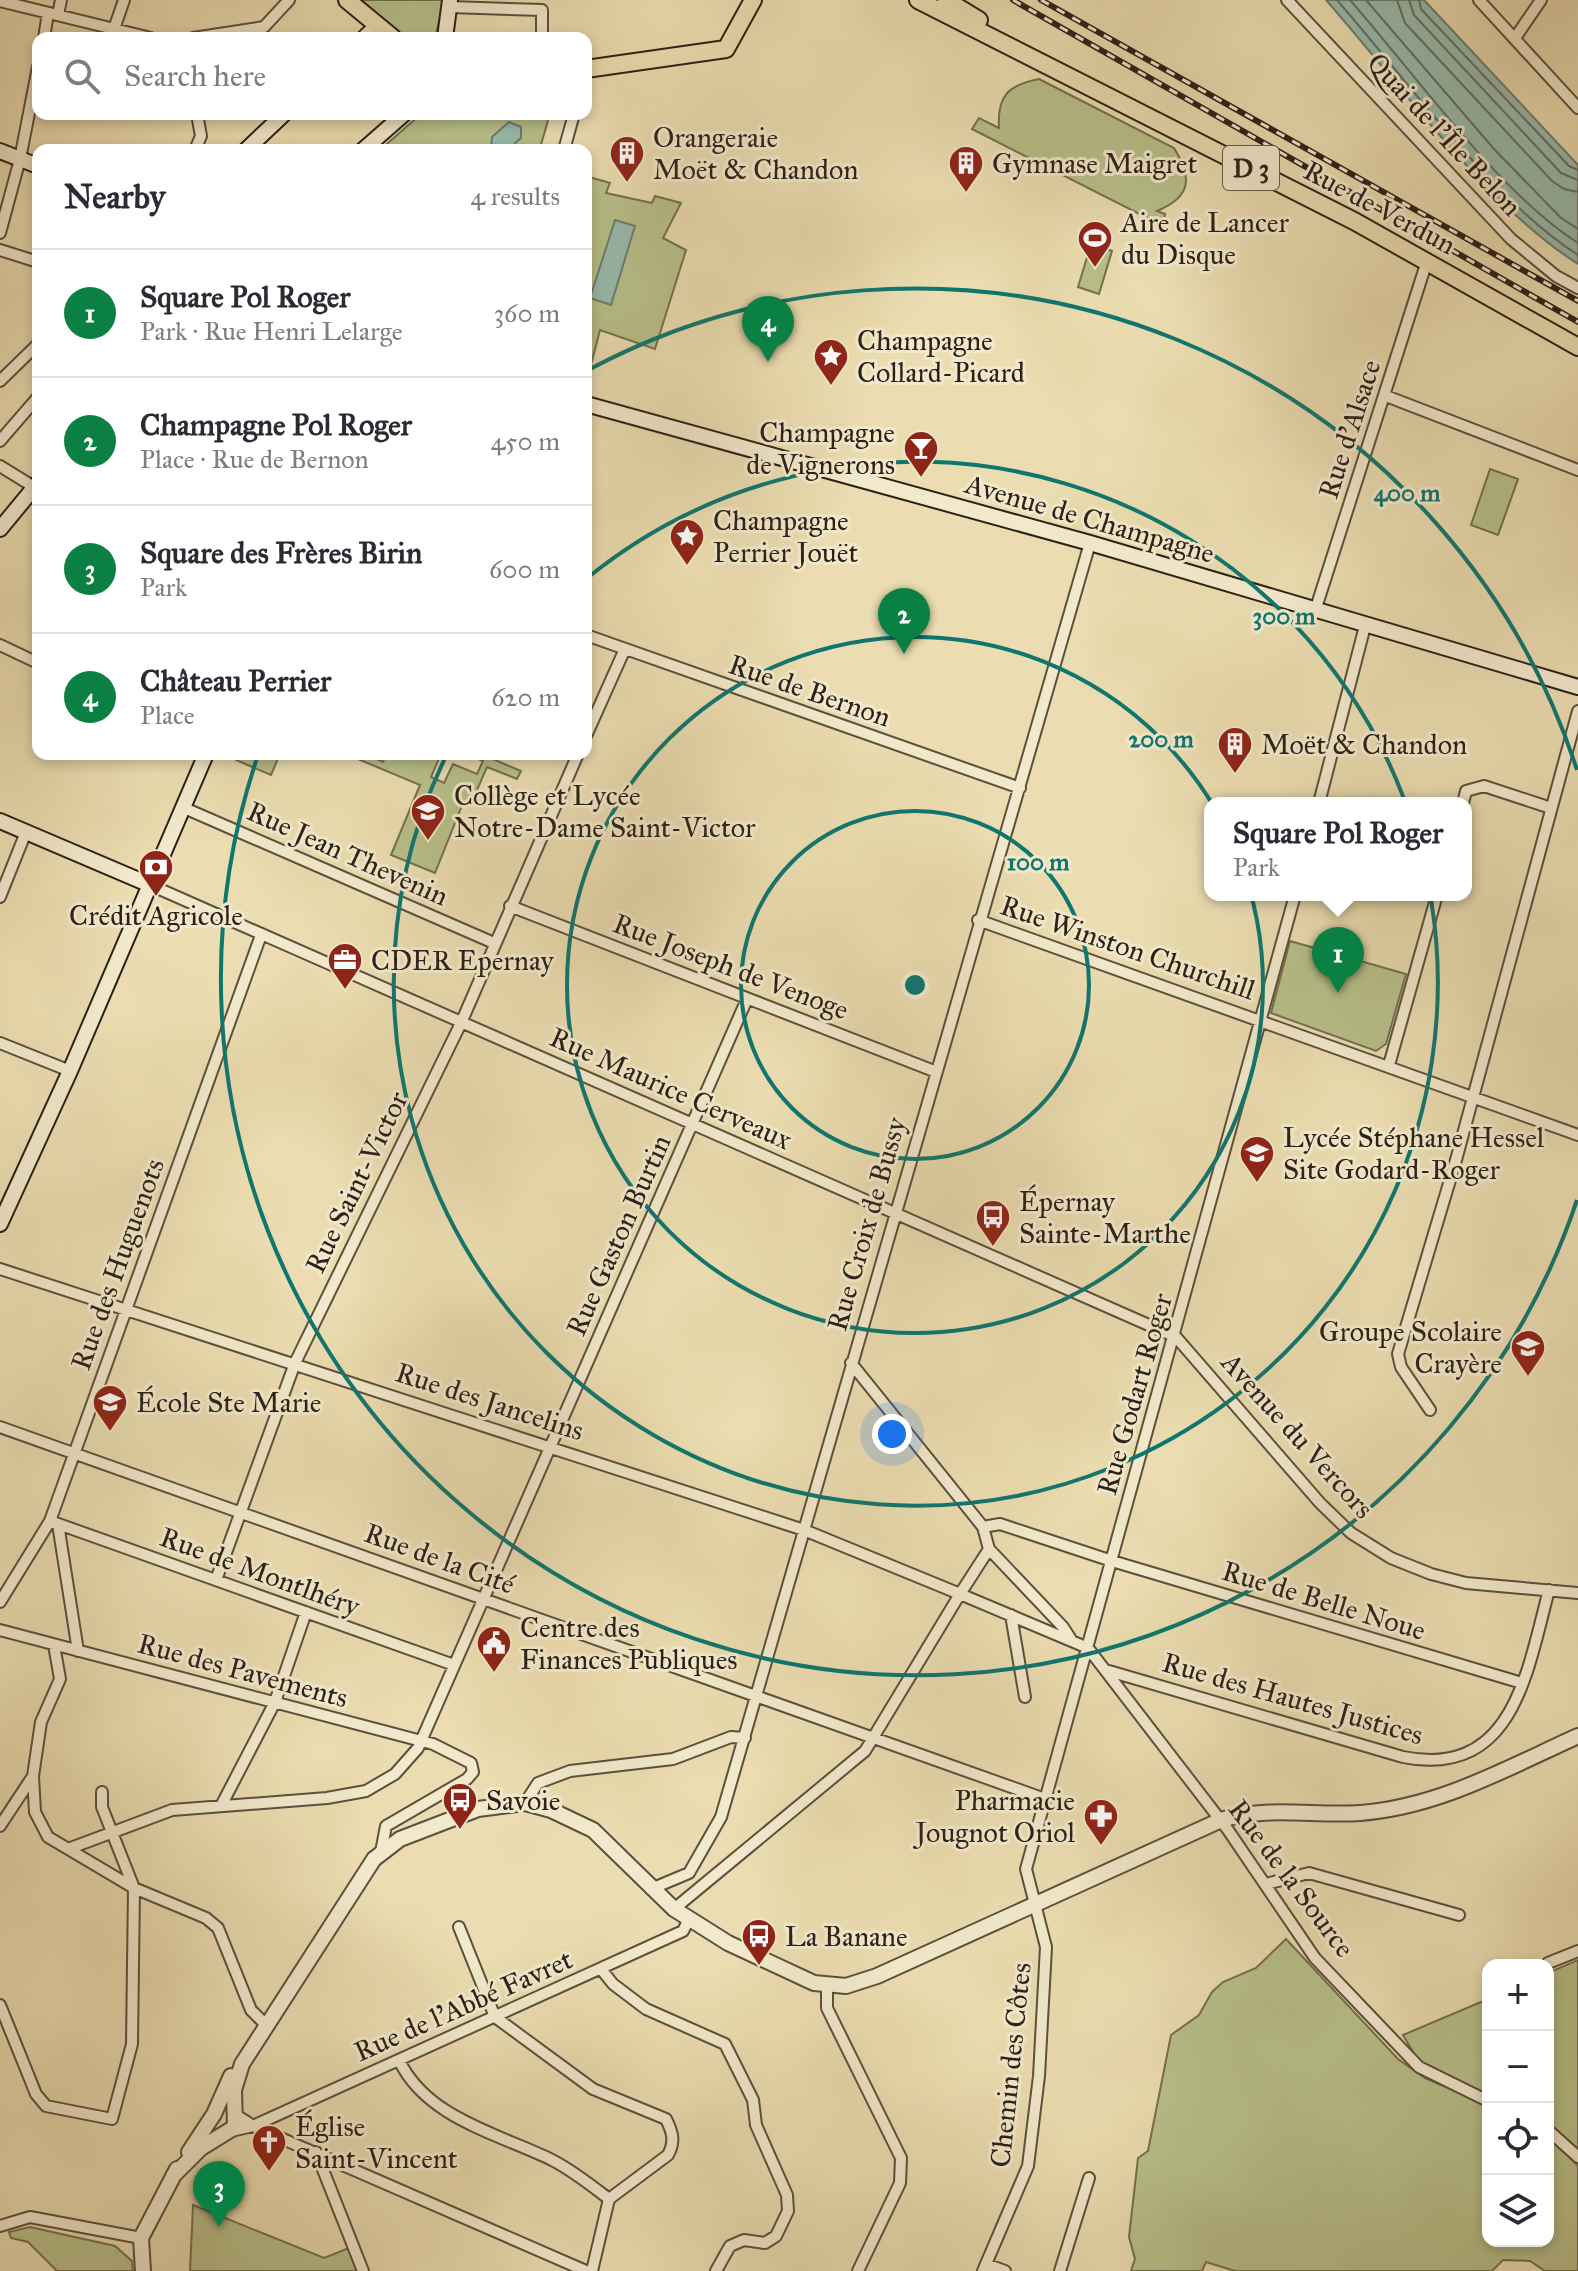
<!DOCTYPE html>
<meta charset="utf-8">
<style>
:root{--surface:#fff;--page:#f2f2f3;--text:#2b2b33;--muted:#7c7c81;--line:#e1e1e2;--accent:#0b8043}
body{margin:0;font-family:"IM FELL Great Primer",serif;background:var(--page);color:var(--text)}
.controls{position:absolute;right:24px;bottom:24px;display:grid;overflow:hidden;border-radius:16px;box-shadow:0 4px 12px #0003}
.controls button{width:72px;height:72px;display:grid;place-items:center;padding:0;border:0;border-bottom:2px solid var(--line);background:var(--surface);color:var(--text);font:40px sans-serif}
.you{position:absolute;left:892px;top:1434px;width:28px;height:28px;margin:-20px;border:6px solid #fff;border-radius:50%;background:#1a73e8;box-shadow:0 0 0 12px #1a73e833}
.badge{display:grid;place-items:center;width:52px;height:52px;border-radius:50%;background:var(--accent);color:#fff;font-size:26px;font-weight:700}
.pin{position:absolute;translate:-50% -66px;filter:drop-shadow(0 2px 4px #0008)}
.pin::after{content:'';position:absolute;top:42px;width:28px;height:24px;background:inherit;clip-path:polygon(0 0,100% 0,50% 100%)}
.popup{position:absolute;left:1204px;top:797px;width:268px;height:104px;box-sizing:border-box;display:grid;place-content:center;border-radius:16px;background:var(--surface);filter:drop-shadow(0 2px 6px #0005);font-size:26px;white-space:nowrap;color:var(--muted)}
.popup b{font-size:30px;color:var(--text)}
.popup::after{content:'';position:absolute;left:50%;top:100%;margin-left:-16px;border:16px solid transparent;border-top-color:var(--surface)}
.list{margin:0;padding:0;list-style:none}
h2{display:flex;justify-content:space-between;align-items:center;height:104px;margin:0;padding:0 32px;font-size:34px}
h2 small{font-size:26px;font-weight:400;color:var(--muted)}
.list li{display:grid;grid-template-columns:52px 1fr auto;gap:24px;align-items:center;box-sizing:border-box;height:128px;padding:0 32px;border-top:2px solid var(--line)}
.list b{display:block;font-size:30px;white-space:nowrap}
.list p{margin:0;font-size:26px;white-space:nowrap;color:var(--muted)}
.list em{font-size:26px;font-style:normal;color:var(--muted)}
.icon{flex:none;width:44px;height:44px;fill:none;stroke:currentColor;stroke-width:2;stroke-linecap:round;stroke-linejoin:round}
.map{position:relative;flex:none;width:1578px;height:2271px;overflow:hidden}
.search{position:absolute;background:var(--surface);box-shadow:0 4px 12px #0003;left:32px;top:32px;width:560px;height:88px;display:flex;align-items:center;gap:20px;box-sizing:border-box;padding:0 28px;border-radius:16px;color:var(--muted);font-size:30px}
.panel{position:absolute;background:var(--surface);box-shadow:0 4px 12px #0003;left:32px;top:144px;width:560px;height:616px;border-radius:16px}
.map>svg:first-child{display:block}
</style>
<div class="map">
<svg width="1578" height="2271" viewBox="0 0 1578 2271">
<rect width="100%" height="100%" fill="#ebddb1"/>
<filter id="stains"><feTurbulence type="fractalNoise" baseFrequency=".0025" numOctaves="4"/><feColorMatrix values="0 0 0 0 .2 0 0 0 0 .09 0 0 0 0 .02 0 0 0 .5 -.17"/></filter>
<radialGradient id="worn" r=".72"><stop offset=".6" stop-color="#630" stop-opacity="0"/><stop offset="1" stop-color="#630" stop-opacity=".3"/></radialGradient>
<path fill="#b8c08a" stroke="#727050" stroke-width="2" d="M 357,0 L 444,0 L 435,38 L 405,38 Z
M 1039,79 L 1174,148 C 1193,178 1191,197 1157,211 L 1165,214 L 1163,226 L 972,129 L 979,118 L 999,128 C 997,96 1008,85 1039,79 Z
M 421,114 L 546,114 L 549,117 L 540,148 L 544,150 L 380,150 Z
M 586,176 L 610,183 L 606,193 L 652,203 L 655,196 L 681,203 L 663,238 L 686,250 L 655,349 L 600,330 L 586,384 Z
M 1091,244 L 1112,251 L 1099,294 L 1078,287 Z
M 1490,469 L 1518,479 L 1498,535 L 1471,525 Z
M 238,754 L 280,754 L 271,775 L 236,760 Z
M 346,754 L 365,754 L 383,762 L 386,754 L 441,754 L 431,777 L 444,783 L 453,764 L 477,774 L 483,761 L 467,754 L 481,754 L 521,771 L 517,779 L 487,767 L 470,806 L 463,803 L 435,873 L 391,855 L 420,785 Z
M 1290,941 L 1406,974 L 1386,1044 L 1376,1051 L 1271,1013 Z
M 1286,1939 L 1398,2059 L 1425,2078 L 1488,2105 L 1488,2241 L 1548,2241 L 1548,2135 L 1578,2166 L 1578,2271 L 1545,2271 L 1530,2261 L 1503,2260 L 1492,2271 L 1235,2271 L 1206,2262 L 1202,2271 L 1131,2271 L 1135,2259 L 1129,2237 L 1138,2158 L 1148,2151 L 1171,2035 L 1199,2015 L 1212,1992 L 1223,1982 L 1256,1968 Z
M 1578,1960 L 1578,2151 L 1548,2123 L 1548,1973 Z
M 1488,1999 L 1488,2095 L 1419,2062 L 1403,2035 Z
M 193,2205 L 324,2258 L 349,2248 L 357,2271 L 190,2271 Z
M 30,2227 L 115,2246 L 132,2261 L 133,2271 L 57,2271 L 28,2242 L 11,2238 L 9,2232 Z"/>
<path fill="#98bbad" stroke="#6c7d71" stroke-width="2" d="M 1326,0 L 1424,0 L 1578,165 L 1578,264 C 1483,203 1402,86 1326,0 Z
M 509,122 L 521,127 L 521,138 L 515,143 L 514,150 L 491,150 L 492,137 Z
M 615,220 L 635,226 L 611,305 L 590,298 Z"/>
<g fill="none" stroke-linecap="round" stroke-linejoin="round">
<path stroke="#626e62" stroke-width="2" d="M 1337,0 C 1407,80 1491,199 1578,255
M 1350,0 C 1415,74 1498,192 1578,243
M 1366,0 L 1494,149 L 1561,218 L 1578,229
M 1397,0 L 1405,23 L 1552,181 L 1564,189 L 1578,192
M 1409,0 L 1414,15 L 1561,173 L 1578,180
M 1419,0 L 1421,9 L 1569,166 L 1578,170"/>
<g stroke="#5b503d" stroke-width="14">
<path id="minor" d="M 1287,0 L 1511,239 L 1556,276 L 1578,288
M 1479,0 L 1578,108
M 0,1 L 151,38
M 449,7 L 542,10 L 542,38
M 58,15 L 61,0
M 114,29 L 124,0
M 44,38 L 48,13
M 193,38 L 264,27 L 289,0
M 1515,38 L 1541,0
M 195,150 L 201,136 L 197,114
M 564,150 L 574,114
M 0,233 L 20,159 L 38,67
M 0,250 L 38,262
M 0,381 L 38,344
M 1386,396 L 1578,470
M 0,441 L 38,397
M 0,466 L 34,487
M 1315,611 L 1427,261
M 586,635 L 1020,788
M 0,645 L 38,663
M 586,736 L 624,651
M 1319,803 L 1365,626
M 1463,803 L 1466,791 L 1484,786 L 1551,808
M 182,807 L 494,943
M 148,884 L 1176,1337 L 1320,1503 L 1351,1533 L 1391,1558 L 1431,1574 L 1466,1583 L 1578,1593
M 0,897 L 26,832
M 510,906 L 934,1071
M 978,920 L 1578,1135
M 0,1043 L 70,1071
M 1389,1065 L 1437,895
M 0,1269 L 804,1530 L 960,1594 L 865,1751 L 674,1909
M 851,1363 L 983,1527 L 989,1549 L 1063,1627 L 1072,1641
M 1430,1410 L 1401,1367 L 1398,1354 L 1456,1160 L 1578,711
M 0,1427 L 1045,1799
M 50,1521 L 454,1665
M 58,1524 L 78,1651
M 983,1527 L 1000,1524 L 1112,1561 L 1522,1683
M 989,1549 L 960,1594 L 1088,1648 L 1228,1830 L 1315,1958 L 1419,2067 L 1488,2101
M 216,1580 L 295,1363 L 461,1023 L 578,754
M 0,1602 L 50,1521 L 261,935
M 1011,1615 L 1025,1697
M 0,1630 L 433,1744 L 471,1763 L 473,1772 L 467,1779 L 386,1826 L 381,1852
M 1109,1671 L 1403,1757 C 1514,1779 1527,1671 1549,1590
M 33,1776 L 35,1812 L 48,1837 L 134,1888 L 206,1918 L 218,1928 L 251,2010 L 267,2026
M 525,1803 L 538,1783 L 570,1771 L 673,1759 L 731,1737 L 745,1738
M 221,1806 L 275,1702 L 306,1612
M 0,1826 L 33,1776 L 41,1722 L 60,1679 L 54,1645
M 68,1849 L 172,1810 L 327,1798 L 366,1791 L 395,1774 L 418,1748 L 747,999
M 1266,1884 L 1309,1873 L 1459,1915
M 651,1889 L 689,1873 L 721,1817 L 1090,543
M 459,1927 L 495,2017 L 593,2089 L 666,2119 C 673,2133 675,2142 668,2155 L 609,2199 L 592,2271
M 1548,1963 L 1578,1951
M 601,1969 L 613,1984 L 646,2009 L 725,2044 L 753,2100 L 756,2125 L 787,2195 L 788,2211 L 776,2236 L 765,2243 L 744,2240 L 730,2246 L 716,2271
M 827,1984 L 827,2008 L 901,2158 L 900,2183 L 858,2271
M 0,2005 L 36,2094 L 46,2106 L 112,2119 L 132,2044 L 134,1888 L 102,1807 L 102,1792
M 399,2060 C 426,2118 499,2134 552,2160 C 572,2170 592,2186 609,2199
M 236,2115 L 253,2126 L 586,2271
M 1548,2130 L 1578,2157
M 231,2131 L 253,2126 L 683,1931 L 688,1921
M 316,2152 L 363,2271
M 0,2226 L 30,2217 L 141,2238
M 986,2264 L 1005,2271
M 983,2271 L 1028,2166 L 1039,2076 L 1046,1947 L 1026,1869 L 1295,895
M 1060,2271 L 1089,2178"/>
</g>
<g stroke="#5b503d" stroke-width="18">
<path id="tertiary" d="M 189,2152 L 214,2114 L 231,2076
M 173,2176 L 201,2148 L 235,2127 L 234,2090 L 242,2064 L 374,1859 L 400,1839 L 478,1809 L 525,1803 L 551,1810 L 593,1830 L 674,1909 L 728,1943 L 814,1983 L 846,1986 L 877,1976 L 1221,1820 C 1264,1806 1315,1816 1360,1813 C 1439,1807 1507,1768 1578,1736
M 143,2271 L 141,2238 L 177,2169"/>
</g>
<g stroke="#2b2116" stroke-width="18">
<path id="secondary" d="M 364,38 L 378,25
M 445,38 L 450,0
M 246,150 L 284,114
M 363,150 L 404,114
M 0,151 L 38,166
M 586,404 L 1090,543 L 1578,687
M 0,529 L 38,483
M 0,821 L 148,884
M 0,1224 L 70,1071 L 206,754"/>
</g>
<g stroke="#2b2116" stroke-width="20">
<path id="primary" d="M 347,0 L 393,38
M 918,0 L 1354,221 L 1578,347
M 946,0 L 979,20
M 586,69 L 726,49 L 753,0"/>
</g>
<use href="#minor" stroke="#f2e9cc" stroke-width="10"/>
<use href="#tertiary" stroke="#f2e9cc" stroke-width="14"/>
<use href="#secondary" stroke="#f2e9cc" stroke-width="14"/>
<use href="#primary" stroke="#ebddb1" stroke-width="16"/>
<g stroke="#2b2116" stroke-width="6">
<path id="rail" d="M 1013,0 L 1578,322
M 1041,0 L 1578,301"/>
</g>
<use href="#rail" stroke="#f2e9cc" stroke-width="3" stroke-dasharray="9" stroke-linecap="butt"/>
</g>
<g fill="none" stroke="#0f766e" stroke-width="4">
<circle cx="915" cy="985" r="174"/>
<circle cx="915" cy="985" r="348"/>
<path d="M586 579A522 522 0 1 1 446 756"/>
<path d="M1577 1200A696 696 0 1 1 257 758M588 370A696 696 0 0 1 1577 770"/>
</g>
<defs>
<g id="building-pin" transform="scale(1.8)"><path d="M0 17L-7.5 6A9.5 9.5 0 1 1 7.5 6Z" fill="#8f2418" stroke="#f2e9cc"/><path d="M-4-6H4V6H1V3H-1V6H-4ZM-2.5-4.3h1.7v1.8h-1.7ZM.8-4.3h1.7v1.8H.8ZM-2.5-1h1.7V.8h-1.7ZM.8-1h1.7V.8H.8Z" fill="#fff"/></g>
<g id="stadium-pin" transform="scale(1.8)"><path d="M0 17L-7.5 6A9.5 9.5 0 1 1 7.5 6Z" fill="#8f2418" stroke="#f2e9cc"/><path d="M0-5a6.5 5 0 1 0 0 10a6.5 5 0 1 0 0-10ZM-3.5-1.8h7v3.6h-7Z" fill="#fff"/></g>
<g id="sight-pin" transform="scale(1.8)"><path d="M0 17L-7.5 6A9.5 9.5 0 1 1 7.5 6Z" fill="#8f2418" stroke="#f2e9cc"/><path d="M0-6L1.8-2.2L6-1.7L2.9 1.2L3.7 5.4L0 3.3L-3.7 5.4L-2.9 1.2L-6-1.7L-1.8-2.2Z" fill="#fff"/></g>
<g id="bar-pin" transform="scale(1.8)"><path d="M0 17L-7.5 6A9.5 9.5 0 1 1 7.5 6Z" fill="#8f2418" stroke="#f2e9cc"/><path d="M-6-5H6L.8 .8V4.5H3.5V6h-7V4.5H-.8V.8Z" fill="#fff"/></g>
<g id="school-pin" transform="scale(1.8)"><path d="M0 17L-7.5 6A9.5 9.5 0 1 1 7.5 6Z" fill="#8f2418" stroke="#f2e9cc"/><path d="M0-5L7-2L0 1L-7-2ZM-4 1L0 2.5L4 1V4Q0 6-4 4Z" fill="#fff"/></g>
<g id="bank-pin" transform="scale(1.8)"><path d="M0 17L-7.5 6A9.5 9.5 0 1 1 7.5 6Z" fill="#8f2418" stroke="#f2e9cc"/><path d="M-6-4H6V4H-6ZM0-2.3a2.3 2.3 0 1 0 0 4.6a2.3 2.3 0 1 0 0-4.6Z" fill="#fff"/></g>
<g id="office-pin" transform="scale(1.8)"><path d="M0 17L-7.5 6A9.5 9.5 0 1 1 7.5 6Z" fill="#8f2418" stroke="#f2e9cc"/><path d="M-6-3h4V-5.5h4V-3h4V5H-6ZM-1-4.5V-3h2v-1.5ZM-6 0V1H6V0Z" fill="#fff"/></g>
<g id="bus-pin" transform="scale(1.8)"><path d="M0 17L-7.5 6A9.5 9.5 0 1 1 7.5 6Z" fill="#8f2418" stroke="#f2e9cc"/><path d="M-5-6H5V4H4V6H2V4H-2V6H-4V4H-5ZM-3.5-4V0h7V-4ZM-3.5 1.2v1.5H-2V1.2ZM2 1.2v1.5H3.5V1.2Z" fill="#fff"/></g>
<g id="civic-pin" transform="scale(1.8)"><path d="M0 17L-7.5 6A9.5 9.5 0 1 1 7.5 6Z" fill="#8f2418" stroke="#f2e9cc"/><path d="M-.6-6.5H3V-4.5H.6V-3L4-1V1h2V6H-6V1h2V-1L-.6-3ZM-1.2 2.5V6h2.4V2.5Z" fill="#fff"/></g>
<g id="pharmacy-pin" transform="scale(1.8)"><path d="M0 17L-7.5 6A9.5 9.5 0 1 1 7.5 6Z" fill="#8f2418" stroke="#f2e9cc"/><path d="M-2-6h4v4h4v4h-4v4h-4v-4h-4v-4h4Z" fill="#fff"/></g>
<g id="church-pin" transform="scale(1.8)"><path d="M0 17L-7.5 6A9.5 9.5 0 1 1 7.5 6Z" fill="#8f2418" stroke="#f2e9cc"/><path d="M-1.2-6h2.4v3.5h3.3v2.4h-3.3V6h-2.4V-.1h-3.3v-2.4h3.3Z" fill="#fff"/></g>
</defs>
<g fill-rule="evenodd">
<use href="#building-pin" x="627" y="153"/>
<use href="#building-pin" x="966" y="163"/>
<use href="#stadium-pin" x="1095" y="238"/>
<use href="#sight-pin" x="831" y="356"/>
<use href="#bar-pin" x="921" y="448"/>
<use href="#sight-pin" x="687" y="536"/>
<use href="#building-pin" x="1235" y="744"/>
<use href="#school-pin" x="428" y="811"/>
<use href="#bank-pin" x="156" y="867"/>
<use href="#office-pin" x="345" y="960"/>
<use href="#school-pin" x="1257" y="1153"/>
<use href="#bus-pin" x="993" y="1217"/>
<use href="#school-pin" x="1528" y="1347"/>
<use href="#school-pin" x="110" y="1402"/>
<use href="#civic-pin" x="494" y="1643"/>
<use href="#bus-pin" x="460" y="1800"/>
<use href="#pharmacy-pin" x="1101" y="1816"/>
<use href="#bus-pin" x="759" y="1936"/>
<use href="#church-pin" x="269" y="2142"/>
</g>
<g text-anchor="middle" stroke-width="6" stroke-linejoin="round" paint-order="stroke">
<rect fill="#f2e9cc" stroke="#675d4d" stroke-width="2" x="1223" y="146" width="56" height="44" rx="6"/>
<g font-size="26" font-weight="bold" fill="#2b2116">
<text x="1251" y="177">D 3</text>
</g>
<g font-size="28" fill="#2b2116" stroke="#f2e9cc">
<text transform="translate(1445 134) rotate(47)" y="10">Quai de l'Île Belon</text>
<text transform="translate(1380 207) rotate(28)" y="10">Rue de Verdun</text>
<text transform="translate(1349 429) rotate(-72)" y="10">Rue d'Alsace</text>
<text transform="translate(1090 518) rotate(16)" y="10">Avenue de Champagne</text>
<text transform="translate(810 690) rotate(19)" y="10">Rue de Bernon</text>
<text transform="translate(348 853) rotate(24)" y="10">Rue Jean Thevenin</text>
<text transform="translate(1128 947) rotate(19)" y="10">Rue Winston Churchill</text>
<text transform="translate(731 966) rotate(21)" y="10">Rue Joseph de Venoge</text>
<text transform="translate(671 1088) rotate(24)" y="10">Rue Maurice Cerveaux</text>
<text transform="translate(356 1182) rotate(-64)" y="10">Rue Saint-Victor</text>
<text transform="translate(866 1224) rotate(-74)" y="10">Rue Croix de Bussy</text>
<text transform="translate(618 1235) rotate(-66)" y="10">Rue Gaston Burtin</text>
<text transform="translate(117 1264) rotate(-70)" y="10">Rue des Huguenots</text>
<text transform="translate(1134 1394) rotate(-74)" y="10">Rue Godart Roger</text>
<text transform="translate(490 1401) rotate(18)" y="10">Rue des Jancelins</text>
<text transform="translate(1298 1435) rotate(48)" y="10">Avenue du Vercors</text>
<text transform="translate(440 1558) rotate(20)" y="10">Rue de la Cité</text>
<text transform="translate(260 1571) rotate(20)" y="10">Rue de Montlhéry</text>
<text transform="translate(1324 1600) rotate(17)" y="10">Rue de Belle Noue</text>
<text transform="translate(243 1670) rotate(15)" y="10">Rue des Pavements</text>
<text transform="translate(1293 1698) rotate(16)" y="10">Rue des Hautes Justices</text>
<text transform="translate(1292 1878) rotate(53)" y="10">Rue de la Source</text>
<text transform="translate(463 2005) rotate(-24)" y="10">Rue de l'Abbé Favret</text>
<text transform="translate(1010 2065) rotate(-84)" y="10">Chemin des Côtes</text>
</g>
<g font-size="28" fill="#2b2116" stroke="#f2e9cc" text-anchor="start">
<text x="653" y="147">Orangeraie<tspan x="653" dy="32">Moët &amp; Chandon</tspan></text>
<text x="992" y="173">Gymnase Maigret</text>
<text x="1121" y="232">Aire de Lancer<tspan x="1121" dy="32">du Disque</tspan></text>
<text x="857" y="350">Champagne<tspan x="857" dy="32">Collard-Picard</tspan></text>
<text x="895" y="442" text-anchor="end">Champagne<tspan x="895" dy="32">de Vignerons</tspan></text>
<text x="713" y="530">Champagne<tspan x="713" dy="32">Perrier Jouët</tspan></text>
<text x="1261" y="754">Moёt &amp; Chandon</text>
<text x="454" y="805">Collège et Lycée<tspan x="454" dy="32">Notre-Dame Saint-Victor</tspan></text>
<text x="156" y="925" text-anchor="middle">Crédit Agricole</text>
<text x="371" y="970">CDER Epernay</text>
<text x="1283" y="1147">Lycée Stéphane Hessel<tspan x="1283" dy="32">Site Godard-Roger</tspan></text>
<text x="1019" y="1211">Épernay<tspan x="1019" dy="32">Sainte-Marthe</tspan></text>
<text x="1502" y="1341" text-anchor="end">Groupe Scolaire<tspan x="1502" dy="32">Crayère</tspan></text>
<text x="136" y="1412">École Ste Marie</text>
<text x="520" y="1637">Centre des<tspan x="520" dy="32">Finances Publiques</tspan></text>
<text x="486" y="1810">Savoie</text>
<text x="1075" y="1810" text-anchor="end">Pharmacie<tspan x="1075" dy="32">Jougnot Oriol</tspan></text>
<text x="785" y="1946">La Banane</text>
<text x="295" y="2136">Église<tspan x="295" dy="32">Saint-Vincent</tspan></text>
</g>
</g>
<circle cx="915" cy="985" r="12" fill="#0f766e" stroke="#f2e9cc" stroke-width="4"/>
<g font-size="24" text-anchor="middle" font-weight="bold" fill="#0f766e" stroke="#f2e9cc" stroke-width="6" stroke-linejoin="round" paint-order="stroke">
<text x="1407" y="501">400 m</text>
<text x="1284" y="624">300 m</text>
<text x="1161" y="747">200 m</text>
<text x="1038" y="870">100 m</text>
</g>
<rect width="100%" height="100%" filter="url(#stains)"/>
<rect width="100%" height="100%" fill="url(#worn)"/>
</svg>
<div class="controls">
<button>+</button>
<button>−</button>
<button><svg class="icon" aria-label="locate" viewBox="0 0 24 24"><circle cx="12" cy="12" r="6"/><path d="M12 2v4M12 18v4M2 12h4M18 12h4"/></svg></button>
<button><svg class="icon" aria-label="layers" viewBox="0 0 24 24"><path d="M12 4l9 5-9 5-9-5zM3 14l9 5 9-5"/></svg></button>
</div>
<div class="you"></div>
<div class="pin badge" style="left:1338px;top:993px">1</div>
<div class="popup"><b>Square Pol Roger</b>Park</div>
<div class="pin badge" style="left:904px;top:654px">2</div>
<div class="pin badge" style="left:219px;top:2227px">3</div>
<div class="pin badge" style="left:768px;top:362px">4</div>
<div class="search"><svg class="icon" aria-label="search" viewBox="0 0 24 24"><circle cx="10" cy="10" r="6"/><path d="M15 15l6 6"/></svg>Search here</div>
<section class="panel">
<h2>Nearby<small>4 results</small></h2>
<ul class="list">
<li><span class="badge">1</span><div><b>Square Pol Roger</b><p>Park · Rue Henri Lelarge</p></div><em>360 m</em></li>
<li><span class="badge">2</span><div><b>Champagne Pol Roger</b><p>Place · Rue de Bernon</p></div><em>450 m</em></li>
<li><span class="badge">3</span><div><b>Square des Frères Birin</b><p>Park</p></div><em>600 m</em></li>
<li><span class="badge">4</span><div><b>Château Perrier</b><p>Place</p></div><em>620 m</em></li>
</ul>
</section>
</div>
